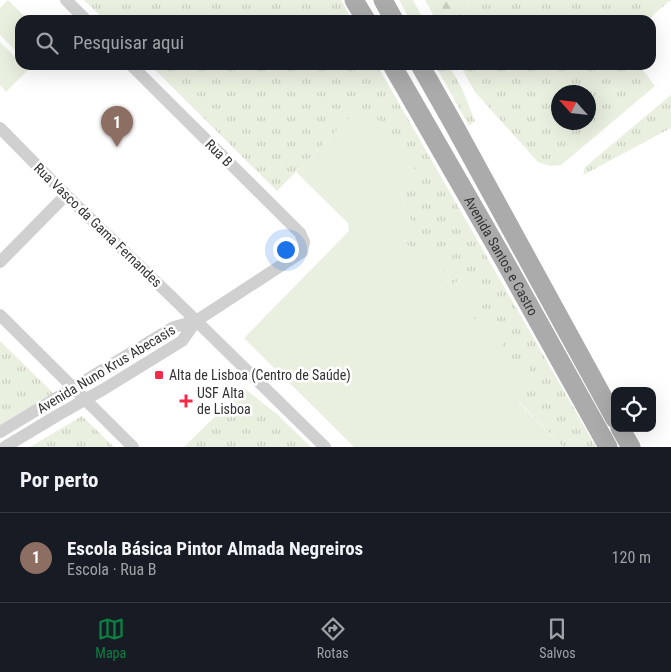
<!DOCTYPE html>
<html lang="pt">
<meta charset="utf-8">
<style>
:root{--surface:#171b24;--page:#242831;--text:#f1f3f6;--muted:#9ea1a6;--line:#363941;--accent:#0b8043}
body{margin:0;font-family:"Roboto Condensed",sans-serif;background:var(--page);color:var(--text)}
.controls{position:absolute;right:15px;bottom:15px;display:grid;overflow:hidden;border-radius:10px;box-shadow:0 5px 20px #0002}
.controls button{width:45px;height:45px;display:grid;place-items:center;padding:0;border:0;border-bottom:1px solid var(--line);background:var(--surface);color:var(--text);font:25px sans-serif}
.compass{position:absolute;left:551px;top:85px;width:45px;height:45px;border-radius:50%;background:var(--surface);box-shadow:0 5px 20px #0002;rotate:297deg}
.you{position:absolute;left:285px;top:249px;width:18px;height:18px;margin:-12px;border:4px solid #fff;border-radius:50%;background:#1a73e8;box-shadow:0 0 0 8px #1a73e833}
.badge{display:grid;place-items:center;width:32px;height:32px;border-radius:50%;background:var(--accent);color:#fff;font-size:16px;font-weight:700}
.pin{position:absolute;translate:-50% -41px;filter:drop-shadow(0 1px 2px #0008)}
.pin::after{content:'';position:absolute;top:26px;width:18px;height:15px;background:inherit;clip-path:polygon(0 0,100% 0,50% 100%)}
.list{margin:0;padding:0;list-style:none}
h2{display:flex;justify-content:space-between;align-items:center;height:65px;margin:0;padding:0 20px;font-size:21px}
h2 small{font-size:16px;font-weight:400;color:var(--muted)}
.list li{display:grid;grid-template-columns:32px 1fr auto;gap:15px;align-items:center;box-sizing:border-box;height:90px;padding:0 20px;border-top:1px solid var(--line)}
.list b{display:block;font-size:19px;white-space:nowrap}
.list p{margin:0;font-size:16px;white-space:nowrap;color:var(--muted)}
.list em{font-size:16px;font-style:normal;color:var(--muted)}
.icon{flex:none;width:28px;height:28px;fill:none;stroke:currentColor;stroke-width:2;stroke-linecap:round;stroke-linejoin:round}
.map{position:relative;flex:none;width:671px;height:447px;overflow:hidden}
.search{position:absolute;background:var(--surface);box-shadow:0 5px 20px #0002;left:15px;right:15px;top:15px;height:55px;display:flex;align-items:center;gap:12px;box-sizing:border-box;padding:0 18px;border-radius:15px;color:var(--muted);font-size:19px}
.sheet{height:155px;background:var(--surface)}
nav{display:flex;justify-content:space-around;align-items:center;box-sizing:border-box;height:70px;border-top:1px solid var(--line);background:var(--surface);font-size:14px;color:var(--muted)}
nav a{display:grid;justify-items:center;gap:2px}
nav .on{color:var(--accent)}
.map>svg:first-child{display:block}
</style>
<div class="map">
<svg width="671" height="447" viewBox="0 0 671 447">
<defs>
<pattern id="grass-tufts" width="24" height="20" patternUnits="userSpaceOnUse" patternTransform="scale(1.25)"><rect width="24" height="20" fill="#eaf0e0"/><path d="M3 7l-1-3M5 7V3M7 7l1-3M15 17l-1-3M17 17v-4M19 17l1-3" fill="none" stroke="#c9cec1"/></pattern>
<pattern id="forest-firs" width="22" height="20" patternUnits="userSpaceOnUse" patternTransform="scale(1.25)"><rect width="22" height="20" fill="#eaf0e0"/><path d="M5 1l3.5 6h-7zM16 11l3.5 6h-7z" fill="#c9cec1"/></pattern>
</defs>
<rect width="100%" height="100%" fill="#fff"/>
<path fill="url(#grass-tufts)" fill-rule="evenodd" d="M 84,0 L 341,0 L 352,20 L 105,20 Z
M 399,0 L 413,0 L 424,20 L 410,20 Z
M 467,0 L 671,0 L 671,1 L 669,1 L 648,20 L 471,20 Z
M 150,65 L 377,65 L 596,447 L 563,447 L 518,401 L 533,376 L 514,363 L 500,346 L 473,318 L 470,274 L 451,285 L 442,275 L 417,256 L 404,240 L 406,215 L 400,190 L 359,108 L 277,191 Z
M 435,65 L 449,65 L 463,91 L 475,121 L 469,126 Z
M 460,65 L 639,65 L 655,86 L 561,165 L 550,166 L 538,162 L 475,92 ZM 558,92 L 588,92 L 588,122 L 558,122 Z
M 671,95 L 671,128 L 583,175 L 585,167 Z
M 0,341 L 53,393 L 0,425 Z
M 244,388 L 277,414 L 311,447 L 184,447 Z
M 82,416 L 114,447 L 30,447 Z"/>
<path fill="url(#forest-firs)" d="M 425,0 L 467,0 L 471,20 L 436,20 Z"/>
<path fill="#eaf0e0" d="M 8,0 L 28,20 L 20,20 L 20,55 L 0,35 L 0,8 Z
M 0,42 L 20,62 L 20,65 L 23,65 L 28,70 L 6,92 L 0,85 Z
M 359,108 L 382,122 L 416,171 L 400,190 L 406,214 L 416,225 L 404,240 L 417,256 L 444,249 L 451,258 L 442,275 L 451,285 L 470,274 L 488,297 L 473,318 L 484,328 L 498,324 L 510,338 L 501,346 L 514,363 L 526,363 L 533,377 L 518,402 L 563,447 L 354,447 L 244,338 L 349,231 L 348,223 L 296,172 Z"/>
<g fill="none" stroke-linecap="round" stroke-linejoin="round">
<path stroke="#d0d0d0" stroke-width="12" d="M 66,0 L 86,20
M 0,128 L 66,195 L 177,302 L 325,447
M 0,262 L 66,195
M 0,315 L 133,447
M 0,432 L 174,327 L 196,321 L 302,252 L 304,242 L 300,233 L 131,65
M 5,447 L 58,415 L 104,389 L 182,341 L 196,321"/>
<g stroke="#ababab" stroke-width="19">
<path d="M 354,0 L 366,20"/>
<path d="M 383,0 L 394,20"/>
<path id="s1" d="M 392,65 L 504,260 L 608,447"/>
<path d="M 420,65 L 454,125 L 615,419"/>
<path d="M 620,428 L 631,447"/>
</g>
</g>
<g fill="#f32b49" stroke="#fff" stroke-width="2">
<rect x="154" y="370" width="10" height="10" rx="2.5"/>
<path d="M183.5 393.5h5v5h5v5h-5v5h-5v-5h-5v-5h5z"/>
</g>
<g text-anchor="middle" stroke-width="5" stroke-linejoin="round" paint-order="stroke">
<g font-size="14" fill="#333" stroke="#fff">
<text transform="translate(219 153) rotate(45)" y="5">Rua B</text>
<text transform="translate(98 225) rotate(44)" y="5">Rua Vasco da Gama Fernandes</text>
<text dy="5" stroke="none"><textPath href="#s1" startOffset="220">Avenida Santos e Castro</textPath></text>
<text transform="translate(106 369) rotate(-31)" y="5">Avenida Nuno Krus Abecasis</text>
</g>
<g font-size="14" fill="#333" stroke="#fff" text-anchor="start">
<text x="169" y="380">Alta de Lisboa (Centro de Saúde)</text>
<text x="197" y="398">USF Alta<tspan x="197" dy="16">de Lisboa</tspan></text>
</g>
</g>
</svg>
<div class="controls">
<button><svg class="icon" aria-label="locate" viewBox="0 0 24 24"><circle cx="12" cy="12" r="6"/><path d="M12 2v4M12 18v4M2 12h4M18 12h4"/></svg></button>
</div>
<svg class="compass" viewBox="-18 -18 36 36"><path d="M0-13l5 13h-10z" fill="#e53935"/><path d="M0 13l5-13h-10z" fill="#9ea1a6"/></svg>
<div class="you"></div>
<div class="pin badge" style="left:117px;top:147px;background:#8d6e63">1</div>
<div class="search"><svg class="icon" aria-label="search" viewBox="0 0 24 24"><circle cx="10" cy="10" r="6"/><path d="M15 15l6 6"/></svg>Pesquisar aqui</div>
</div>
<section class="sheet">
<h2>Por perto<small></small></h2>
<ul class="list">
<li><span class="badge" style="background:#8d6e63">1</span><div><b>Escola Básica Pintor Almada Negreiros</b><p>Escola · Rua B</p></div><em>120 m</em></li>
</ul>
</section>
<nav>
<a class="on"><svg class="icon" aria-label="map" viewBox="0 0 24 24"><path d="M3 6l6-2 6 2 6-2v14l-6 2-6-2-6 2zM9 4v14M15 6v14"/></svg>Mapa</a>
<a><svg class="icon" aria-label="directions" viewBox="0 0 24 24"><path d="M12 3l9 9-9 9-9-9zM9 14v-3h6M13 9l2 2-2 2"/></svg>Rotas</a>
<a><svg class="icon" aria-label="saved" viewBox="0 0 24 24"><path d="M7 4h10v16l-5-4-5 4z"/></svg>Salvos</a>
</nav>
